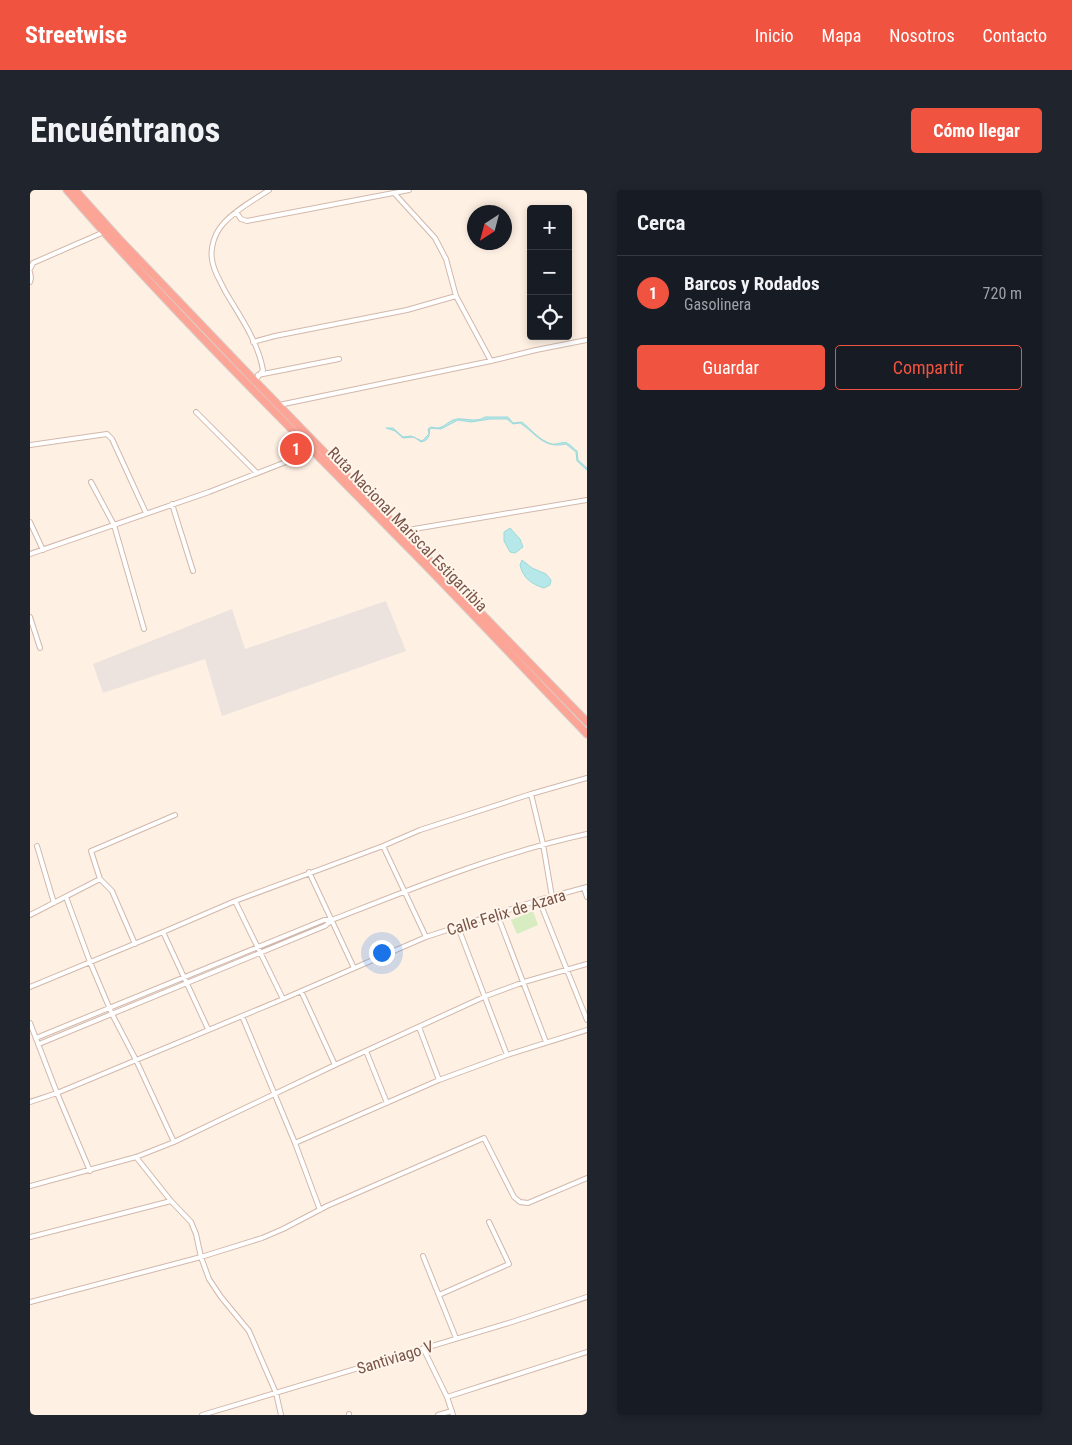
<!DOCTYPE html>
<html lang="es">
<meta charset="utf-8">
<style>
:root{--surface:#171b24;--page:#20242c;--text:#f1f3f6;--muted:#9ea1a6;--line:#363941;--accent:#f05340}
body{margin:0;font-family:"Roboto Condensed",sans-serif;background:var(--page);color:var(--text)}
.controls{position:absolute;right:15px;top:15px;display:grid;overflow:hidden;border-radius:5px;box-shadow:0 2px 8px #0003}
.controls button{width:45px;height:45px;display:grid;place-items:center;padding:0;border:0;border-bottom:1px solid var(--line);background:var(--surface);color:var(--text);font:25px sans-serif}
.compass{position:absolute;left:437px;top:15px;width:45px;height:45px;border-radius:50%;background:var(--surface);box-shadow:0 2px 8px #0003;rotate:216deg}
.you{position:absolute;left:351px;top:762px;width:18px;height:18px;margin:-12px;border:4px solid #fff;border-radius:50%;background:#1a73e8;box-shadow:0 0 0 8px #1a73e833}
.badge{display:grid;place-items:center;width:32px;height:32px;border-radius:50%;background:var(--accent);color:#fff;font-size:16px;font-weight:700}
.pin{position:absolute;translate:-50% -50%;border:2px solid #fff;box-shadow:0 1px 5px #0006}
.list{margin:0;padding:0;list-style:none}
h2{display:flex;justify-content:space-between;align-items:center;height:65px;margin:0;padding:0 20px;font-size:21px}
h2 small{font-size:16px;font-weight:400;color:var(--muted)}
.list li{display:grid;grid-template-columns:32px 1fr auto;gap:15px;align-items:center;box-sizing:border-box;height:75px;padding:0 20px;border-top:1px solid var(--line)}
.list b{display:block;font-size:19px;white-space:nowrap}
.list p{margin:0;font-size:16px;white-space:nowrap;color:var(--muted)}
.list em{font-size:16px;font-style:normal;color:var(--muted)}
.actions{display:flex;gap:10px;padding:15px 20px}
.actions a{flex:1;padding:11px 0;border:1px solid var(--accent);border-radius:5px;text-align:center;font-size:18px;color:var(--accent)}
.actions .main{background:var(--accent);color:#fff}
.icon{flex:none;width:28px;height:28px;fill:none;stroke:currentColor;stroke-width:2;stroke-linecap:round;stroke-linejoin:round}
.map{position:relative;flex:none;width:557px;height:1225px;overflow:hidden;border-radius:5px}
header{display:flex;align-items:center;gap:30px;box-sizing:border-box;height:70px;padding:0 25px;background:var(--accent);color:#fff}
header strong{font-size:24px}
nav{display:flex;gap:28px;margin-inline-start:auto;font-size:18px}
.intro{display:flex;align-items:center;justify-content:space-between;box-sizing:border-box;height:120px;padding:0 30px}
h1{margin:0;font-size:35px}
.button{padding:12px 22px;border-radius:5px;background:var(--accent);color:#fff;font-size:18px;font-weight:700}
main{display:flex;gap:30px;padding:0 30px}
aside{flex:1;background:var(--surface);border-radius:5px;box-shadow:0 2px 8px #0003}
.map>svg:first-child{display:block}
</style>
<header>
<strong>Streetwise</strong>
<nav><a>Inicio</a><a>Mapa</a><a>Nosotros</a><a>Contacto</a></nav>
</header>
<div class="intro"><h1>Encuéntranos</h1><a class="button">Cómo llegar</a></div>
<main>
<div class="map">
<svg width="557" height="1225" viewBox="0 0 557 1225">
<rect width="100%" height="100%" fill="#fef0e3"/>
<path fill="#ede3de" d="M 356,411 L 376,461 L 192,526 L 175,469 L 73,503 L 63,474 L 202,419 L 215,459 Z"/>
<path fill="#d7ecc0" d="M 503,721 L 508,735 L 487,744 L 481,730 Z"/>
<path fill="#b6e7e9" stroke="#9cd9db" d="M 455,227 L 478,227 L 483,233 L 492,232 C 502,240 510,251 522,254 C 527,255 533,251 537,253 C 541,255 544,259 547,261 L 548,270 L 557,278 L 557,280 L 547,271 L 546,262 L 536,254 C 513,259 507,244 490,233 L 483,234 L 477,229 L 460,229 L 441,232 L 428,230 L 411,239 L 400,238 C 399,245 400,250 391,252 L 384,247 L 373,248 L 365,241 L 356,238 L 363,238 L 373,247 L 381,246 L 392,251 L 399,244 L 398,239 L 401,237 C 415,241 415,231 427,229 C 436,228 446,233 455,227 Z
M 480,338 L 490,349 L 493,357 L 485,363 L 480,362 L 474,351 L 474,342 Z
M 492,370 L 502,378 L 516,384 L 521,390 L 520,395 L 514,398 C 501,394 493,388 490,375 Z"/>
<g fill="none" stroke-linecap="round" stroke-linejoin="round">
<g stroke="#d2b8ab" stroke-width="6">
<path id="street" d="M 365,4 L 405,48 L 416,69 L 426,106 L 461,171
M 206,22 L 211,29 L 217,31 L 379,0
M 0,79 L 3,73 L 74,42
M 0,82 L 1,88 L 0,92
M 223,152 L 245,146 L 377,120 L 426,106
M 228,185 L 309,169
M 225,191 L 233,180 C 228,151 209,125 195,101 C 190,90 183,81 182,69 C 180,57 185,43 193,34 C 205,20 224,10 239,0
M 249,215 L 461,171 L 506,160 L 557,150
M 166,222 L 227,283
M 0,255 L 77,244 L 82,249 L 116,323
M 61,292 L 84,335 L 114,439
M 142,314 L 163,381
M 0,332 L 13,360
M 372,341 L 557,310
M 0,364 L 179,302 L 284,261
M 0,427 L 10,458
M 501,604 L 513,654 L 522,707
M 7,656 L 24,713
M 353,656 L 396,747
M 279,682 L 324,778
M 554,698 L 557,707
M 36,707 L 60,772 L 82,824 L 106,870 L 144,952
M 509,710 L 557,830
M 205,711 L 253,809
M 467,724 L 516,852
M 0,725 L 70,689
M 302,730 C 386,697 469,663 557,644
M 428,737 L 477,865
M 133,742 L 178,839
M 105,754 L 82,701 L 70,689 L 61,661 L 145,625
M 0,797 L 133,742 L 205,711 L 353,656 L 390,640 L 501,604 L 557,588
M 271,801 L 305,875
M 212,826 L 265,953 L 290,1020
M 0,833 L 27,903 L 60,981
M 389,837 L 409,890
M 6,848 L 294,730 L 302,730 L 295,736 L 9,854
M 336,861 L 357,913
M 0,912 L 27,903 L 253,809 L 396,747 L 509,710 L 557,697
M 265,953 L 409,890 L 477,865 L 557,840
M 106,967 L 141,1011 L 161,1032 L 166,1044 L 171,1067 L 179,1089 L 191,1107 L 219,1141 L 246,1203 L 251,1225
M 0,996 L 106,967 L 144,952 L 305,875 L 456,806 L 494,792 L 557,774
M 0,1047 L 141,1011
M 393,1066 L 426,1148
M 409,1105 L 479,1074 L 459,1032
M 0,1112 L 171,1067 L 232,1048 L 253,1039 L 297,1016 L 454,948 L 484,1007 L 490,1012 L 498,1013 L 557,988
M 393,1158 L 417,1207 L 423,1225
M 417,1207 L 557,1162
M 319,1224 L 319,1225
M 172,1225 L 482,1132 L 557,1107
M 408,1225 L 422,1221"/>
</g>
<g stroke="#d9cfcb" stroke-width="9">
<path id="highway" d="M 37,0 C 140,119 253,230 363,342 C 429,408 492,477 557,544
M 45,0 L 90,50 L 225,191 L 557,532"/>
</g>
<use href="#street" stroke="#fff" stroke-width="4"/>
<use href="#highway" stroke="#fca496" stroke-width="7"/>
</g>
<g text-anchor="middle" stroke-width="4" stroke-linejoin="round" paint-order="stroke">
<g font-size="16" fill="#785347" stroke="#fff5eb">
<text transform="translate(378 339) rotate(46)" y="6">Ruta Nacional Mariscal Estigarribia</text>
<text transform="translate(476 722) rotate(-17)" y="6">Calle Felix de Azara</text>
<text transform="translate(365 1167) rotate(-17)" y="6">Santiviago V</text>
</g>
</g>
</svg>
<div class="controls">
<button>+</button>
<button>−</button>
<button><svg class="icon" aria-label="locate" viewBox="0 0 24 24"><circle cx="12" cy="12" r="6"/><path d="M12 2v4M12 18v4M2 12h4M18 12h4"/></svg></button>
</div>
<svg class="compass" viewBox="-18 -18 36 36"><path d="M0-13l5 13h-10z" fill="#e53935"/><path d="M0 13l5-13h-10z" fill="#9ea1a6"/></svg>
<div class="you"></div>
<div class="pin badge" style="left:266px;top:259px">1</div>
</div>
<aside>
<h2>Cerca<small></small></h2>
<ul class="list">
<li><span class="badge">1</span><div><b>Barcos y Rodados</b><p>Gasolinera</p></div><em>720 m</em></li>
</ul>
<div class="actions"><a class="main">Guardar</a><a>Compartir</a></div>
</aside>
</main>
